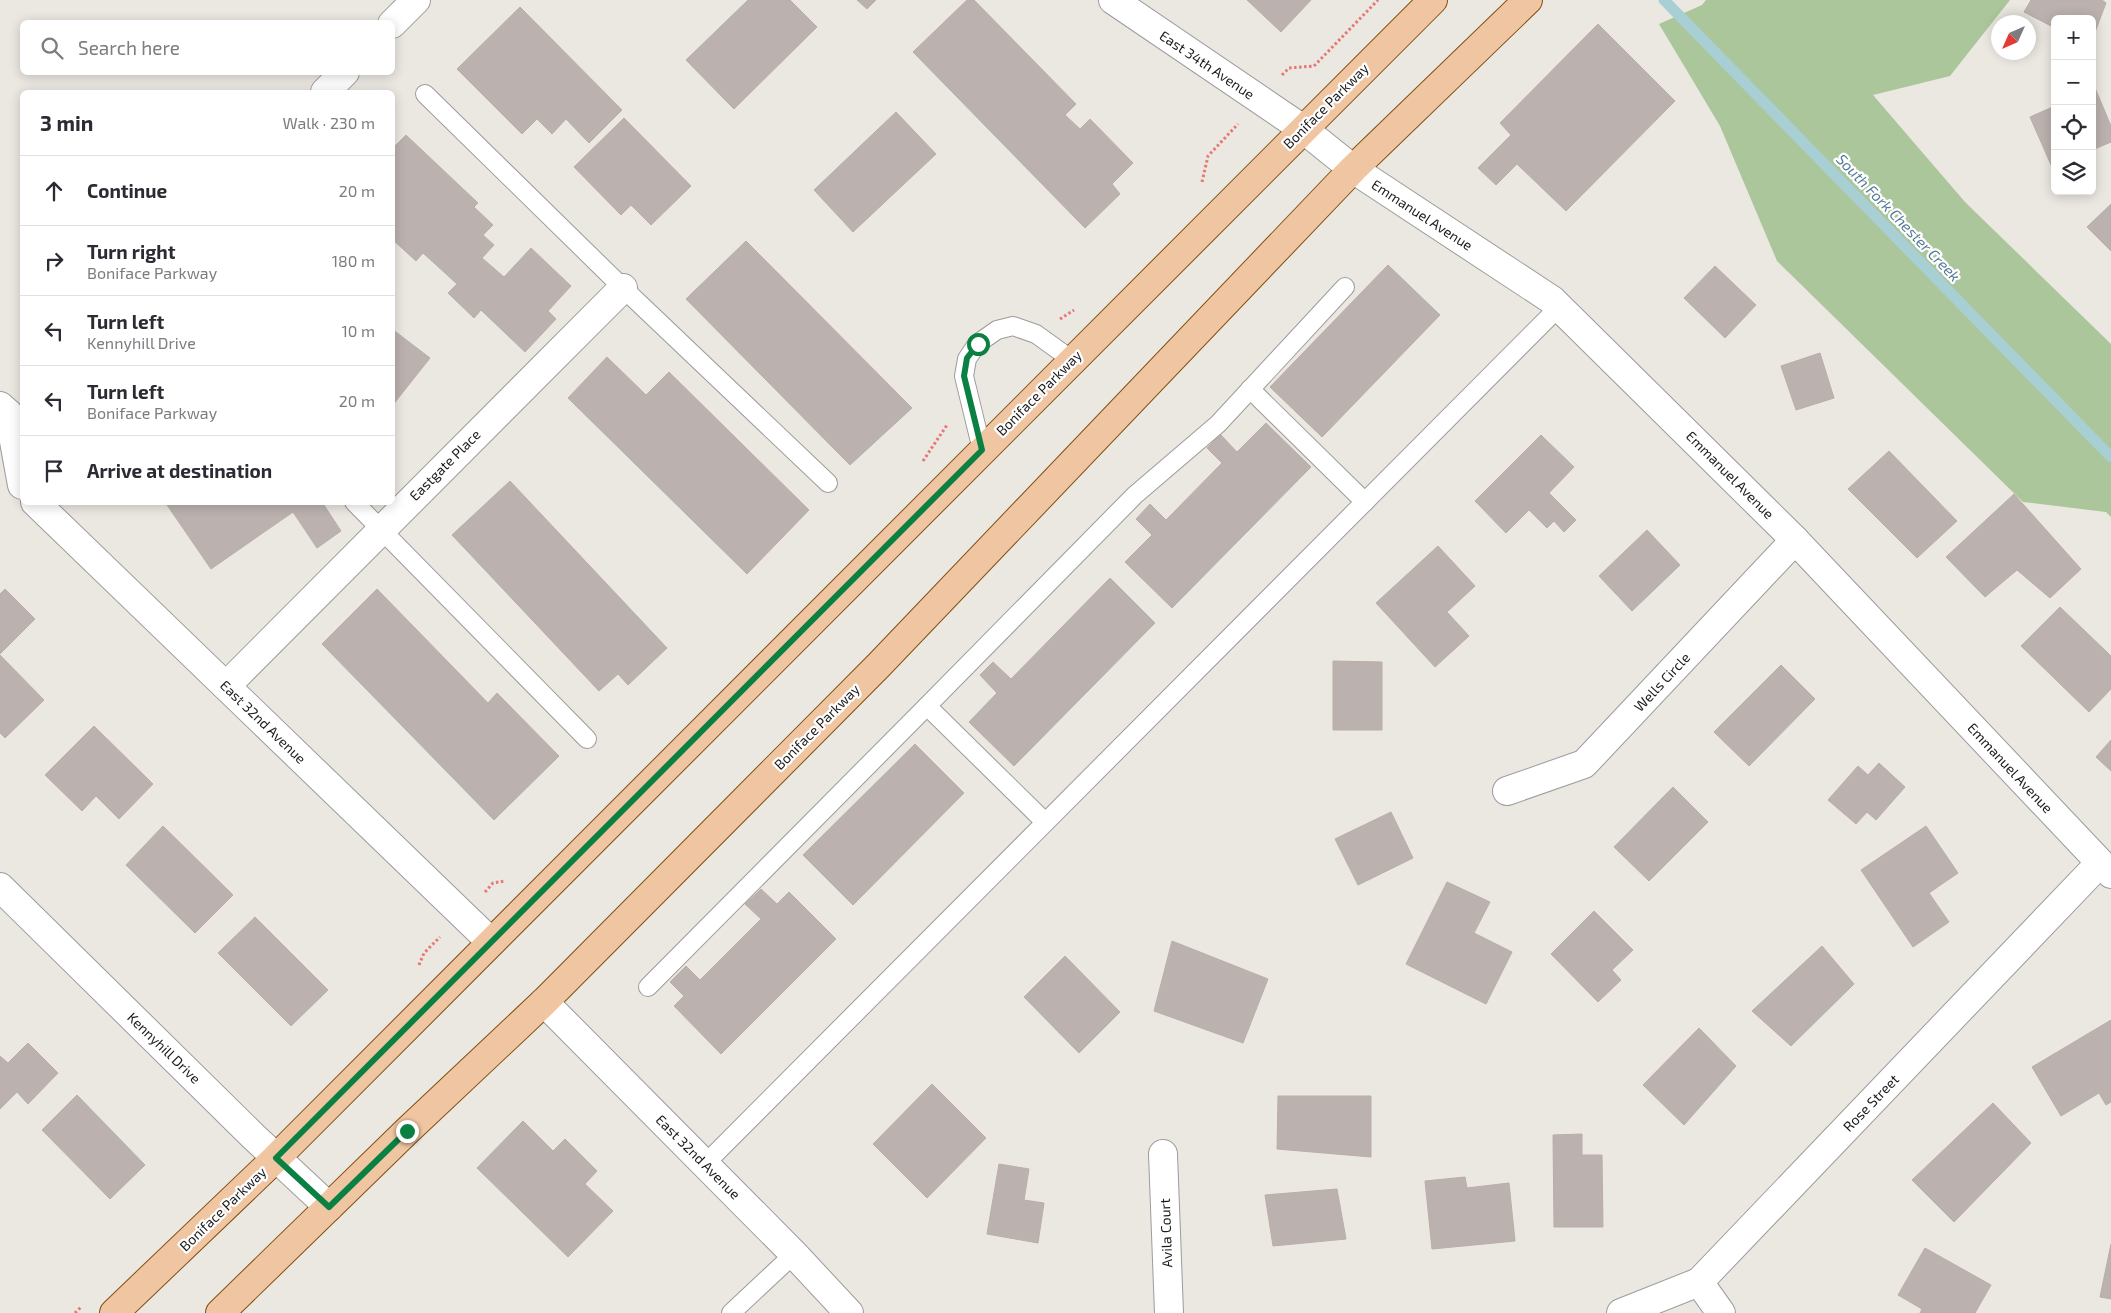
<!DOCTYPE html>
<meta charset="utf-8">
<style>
:root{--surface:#fff;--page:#f2f2f3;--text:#2b2b33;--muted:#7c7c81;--line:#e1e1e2}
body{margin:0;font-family:"Exo 2",sans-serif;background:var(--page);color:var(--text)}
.controls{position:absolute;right:15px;top:15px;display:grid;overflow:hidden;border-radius:8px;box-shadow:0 2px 12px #0003}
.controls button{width:45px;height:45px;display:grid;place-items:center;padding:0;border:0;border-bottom:1px solid var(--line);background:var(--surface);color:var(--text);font:25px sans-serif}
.compass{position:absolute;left:1991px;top:15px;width:45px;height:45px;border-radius:50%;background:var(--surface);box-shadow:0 2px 12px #0003;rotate:225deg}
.stop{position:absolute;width:15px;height:15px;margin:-11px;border:4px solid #0b8043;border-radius:50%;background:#fff}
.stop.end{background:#0b8043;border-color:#fff;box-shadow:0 1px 5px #0008}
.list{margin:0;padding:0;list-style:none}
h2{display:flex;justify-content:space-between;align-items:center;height:65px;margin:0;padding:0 20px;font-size:21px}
h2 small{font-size:16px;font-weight:400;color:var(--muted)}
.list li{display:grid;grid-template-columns:32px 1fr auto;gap:15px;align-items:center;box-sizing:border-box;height:70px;padding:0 20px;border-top:1px solid var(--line)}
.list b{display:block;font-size:19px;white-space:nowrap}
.list p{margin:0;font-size:16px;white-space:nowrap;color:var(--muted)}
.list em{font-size:16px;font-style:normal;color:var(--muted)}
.icon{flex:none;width:28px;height:28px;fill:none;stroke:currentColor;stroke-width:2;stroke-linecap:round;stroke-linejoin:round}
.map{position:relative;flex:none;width:2111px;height:1313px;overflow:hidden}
.search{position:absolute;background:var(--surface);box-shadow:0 2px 12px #0003;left:20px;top:20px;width:375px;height:55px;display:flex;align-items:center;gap:12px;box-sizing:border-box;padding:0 18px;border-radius:8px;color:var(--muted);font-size:19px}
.panel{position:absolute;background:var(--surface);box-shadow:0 2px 12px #0003;left:20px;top:90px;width:375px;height:415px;border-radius:8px}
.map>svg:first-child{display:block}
</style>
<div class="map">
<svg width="2111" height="1313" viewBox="0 0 2111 1313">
<rect width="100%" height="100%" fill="#ebe7e1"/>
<path fill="#acc69b" d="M1706,0H2010L1950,76L1873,95L1965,202L2111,344V517L2106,512L2023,502L1777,261L1720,126L1659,24L1702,5Z"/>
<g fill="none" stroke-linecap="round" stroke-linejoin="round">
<path stroke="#a7cfd4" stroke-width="11" d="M1664,0L2111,457"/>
</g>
<g fill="#bbb2af" stroke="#bbada6">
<path d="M748,0H790L817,27L734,109L686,60Z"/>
<path d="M857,0H876L867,9Z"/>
<path d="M967,0H974L1076,104L1065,115L1080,129L1090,119L1133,163L1112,184L1120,194L1085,228L913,52Z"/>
<path d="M1247,0H1311L1281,32Z"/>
<path d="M2031,0H2102L2106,3L2092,40V19H2055V28L2024,12Z"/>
<path d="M520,7L622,110L589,143L566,119L552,134L537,119L522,134L457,69Z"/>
<path d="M1598,24L1675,101L1566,211L1517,164L1496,185L1478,168L1511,135L1500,123Z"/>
<path d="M2095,88L2111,126V142L2092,150V89Z"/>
<path d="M2055,106V166L2052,167L2030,117Z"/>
<path d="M896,112L936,154L853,232L814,190Z"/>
<path d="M624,118L691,186L651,225L631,205L621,215L574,167Z"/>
<path d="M406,135L478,203L474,207L493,225L483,235L494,245L482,258L504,277L531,248L571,286L548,311L556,319L525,352L481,310L474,318L448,293L457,284L423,253L416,261L392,239V149Z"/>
<path d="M2111,204V251L2087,227Z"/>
<path d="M746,241L912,408L850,465L686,299Z"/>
<path d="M1388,265L1440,315L1322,437L1270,387Z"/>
<path d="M1715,266L1756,305L1725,338L1684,298Z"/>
<path d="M392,329L430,358L392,406Z"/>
<path d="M1820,353L1834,398L1796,410L1781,366Z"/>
<path d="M607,357L646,395L669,372L809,510L747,574L568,398Z"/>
<path d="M1266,423L1311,467L1172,608L1125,562L1152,535L1136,519L1150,504L1166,520L1222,463L1207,448L1220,434L1237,452Z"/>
<path d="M1541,435L1574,467L1549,493L1576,520L1564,532L1554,521L1547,528L1529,510L1506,533L1475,501Z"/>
<path d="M1889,451L1957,521L1917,558L1848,489Z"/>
<path d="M510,481L667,648L628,685L618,674L599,691L452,535Z"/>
<path d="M2014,494L2081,569L2050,598L2017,570L1985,597L1946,557Z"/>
<path d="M165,502H322L341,531L317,548L293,512L211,569Z"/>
<path d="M1647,530L1680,565L1632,611L1599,576Z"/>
<path d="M1438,546L1475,586L1447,612L1469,636L1435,667L1376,603Z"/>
<path d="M1110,578L1155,623L1014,766L969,722L997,693L980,675L993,662L1011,679Z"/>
<path d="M5,589L35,619L0,654V594Z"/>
<path d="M377,589L488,703L497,693L559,756L494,820L322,644Z"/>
<path d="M2060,607L2111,656V689L2089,712L2021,646Z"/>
<path d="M0,655L44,700L5,738L0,733Z"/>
<path d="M1333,661L1382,662V730H1333Z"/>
<path d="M1781,665L1815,699L1749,766L1714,732Z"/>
<path d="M94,726L153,784L119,819L96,796L82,811L45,775Z"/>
<path d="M2111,740V771L2096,757Z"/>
<path d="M915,744L964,793L853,905L803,855Z"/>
<path d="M1879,763L1905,787L1876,820L1867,812L1856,824L1828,800L1858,766L1868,775Z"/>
<path d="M1673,787L1708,822L1649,881L1614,847Z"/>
<path d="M1391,812L1413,858L1358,885L1335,839Z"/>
<path d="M163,826L233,895L195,933L126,865Z"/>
<path d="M1926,826L1958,873L1929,893L1949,922L1913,947L1861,870Z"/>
<path d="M1447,882L1490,902L1474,933L1512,952L1486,1004L1406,964Z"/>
<path d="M761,889L777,904L789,892L836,939L721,1054L674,1006L684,996L670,982L686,966L700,980L761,919L745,904Z"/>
<path d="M1594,911L1633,950L1612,970L1621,980L1598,1002L1551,954Z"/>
<path d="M255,917L328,990L291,1026L218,953Z"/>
<path d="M1172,941L1268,979L1243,1043L1154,1011Z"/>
<path d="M1822,946L1854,984L1791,1046L1752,1011Z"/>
<path d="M1065,956L1120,1012L1079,1053L1024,997Z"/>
<path d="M2111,1020V1102L2106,1105L2099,1093L2061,1116L2032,1067Z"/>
<path d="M1699,1028L1736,1066L1684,1125L1643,1085Z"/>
<path d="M28,1043L58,1073L28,1104L17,1092L0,1109V1056L8,1063Z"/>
<path d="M932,1084L986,1138L927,1198L873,1144Z"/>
<path d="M77,1095L145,1165L110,1199L42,1130Z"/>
<path d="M1278,1096H1371V1157L1277,1149Z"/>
<path d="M1993,1103L2031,1143L1954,1222L1912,1180Z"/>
<path d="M523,1121L553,1151L565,1139L597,1171L585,1184L613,1211L568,1257L477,1168Z"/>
<path d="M1582,1134V1155H1602L1603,1227H1554L1553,1135Z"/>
<path d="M999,1164L1029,1169L1024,1200L1044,1203L1038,1243L987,1234Z"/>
<path d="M1465,1177L1467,1188L1509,1183L1515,1241L1432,1249L1425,1181Z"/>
<path d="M1337,1189L1346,1239L1273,1246L1265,1195Z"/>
<path d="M2111,1244V1299L2100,1297Z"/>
<path d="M1925,1248L1991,1285L1975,1313H1920L1922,1309L1898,1295Z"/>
</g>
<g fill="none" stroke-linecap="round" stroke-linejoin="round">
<defs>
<g id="service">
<path d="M425,94L623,288L828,483"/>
<path d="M1250,389L1365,502"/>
<path d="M982,450L964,376L967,359L977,344L997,330L1013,326L1036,334L1072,360"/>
<path d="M354,502L587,739"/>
<path d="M927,706L1135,495L1218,424L1345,287"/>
<path d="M648,987L927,706L1045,822"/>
<path d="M705,1164L1559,307"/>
<path d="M731,1313L794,1254"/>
</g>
<g id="minor">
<path d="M392,24L416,0"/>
<path d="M325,92L345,72"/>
<path d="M0,406L9,414L22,485"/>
<path d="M35,502L491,942"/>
<path d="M226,686L623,288"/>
<path d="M1507,791L1584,764L1795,540"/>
<path d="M0,887L254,1137L329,1207"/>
<path d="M544,1002L794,1254L849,1313"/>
<path d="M1163,1154L1169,1313"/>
<path d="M1699,1282L1721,1313"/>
<path d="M1621,1313L1699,1282L2100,863"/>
</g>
<path id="tertiary" d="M1113,0L1303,129L1353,169L1552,300L1795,540L2111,874"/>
<g id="primary">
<path d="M114,1313L276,1158L1433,0"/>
<path d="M220,1313L407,1131L544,1002L879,665L1353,169L1528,0"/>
</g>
</defs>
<use href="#service" stroke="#9c9c9c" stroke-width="20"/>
<use href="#minor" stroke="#9c9c9c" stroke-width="30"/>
<use href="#tertiary" stroke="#9c9c9c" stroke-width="30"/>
<use href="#primary" stroke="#804f11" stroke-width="30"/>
<g stroke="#e87676" stroke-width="3" stroke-dasharray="2.5 2.5" stroke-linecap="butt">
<path d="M1282,75L1289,68L1314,66L1378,0"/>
<path d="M1202,182L1208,156L1238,124"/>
<path d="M1060,319L1074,310"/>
<path d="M923,461L947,425"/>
<path d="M485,892L493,883L505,881"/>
<path d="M419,965L424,953L440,937"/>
<path d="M75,1313L82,1306"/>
</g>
<use href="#service" stroke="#fff" stroke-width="18"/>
<use href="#minor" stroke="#fff" stroke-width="28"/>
<use href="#tertiary" stroke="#fff" stroke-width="28"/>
<use href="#primary" stroke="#f0c6a2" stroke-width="28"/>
</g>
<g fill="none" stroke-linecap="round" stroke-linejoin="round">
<path stroke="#0b8043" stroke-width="6" d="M407,1131L329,1207L276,1158L982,450L964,376L967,358L978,344"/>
</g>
<g text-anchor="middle" stroke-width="4.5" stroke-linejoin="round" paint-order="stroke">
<g font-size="14" fill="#1b1b1b" stroke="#fff">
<text transform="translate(1207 65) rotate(34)" y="5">East 34th Avenue</text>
<text transform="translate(1326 106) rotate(-45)" y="5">Boniface Parkway</text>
<text transform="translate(1422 215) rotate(33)" y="5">Emmanuel Avenue</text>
<text transform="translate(1039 393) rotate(-45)" y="5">Boniface Parkway</text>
<text transform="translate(445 465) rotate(-45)" y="5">Eastgate Place</text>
<text transform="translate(1730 475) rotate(45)" y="5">Emmanuel Avenue</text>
<text transform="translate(1662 682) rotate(-47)" y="5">Wells Circle</text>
<text transform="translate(263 722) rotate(44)" y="5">East 32nd Avenue</text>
<text transform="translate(817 727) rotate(-45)" y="5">Boniface Parkway</text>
<text transform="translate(2010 768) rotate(47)" y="5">Emmanuel Avenue</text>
<text transform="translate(164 1048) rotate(44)" y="5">Kennyhill Drive</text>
<text transform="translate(1871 1103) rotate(-46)" y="5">Rose Street</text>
<text transform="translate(698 1157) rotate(45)" y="5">East 32nd Avenue</text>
<text transform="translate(223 1209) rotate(-44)" y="5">Boniface Parkway</text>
<text transform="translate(1166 1233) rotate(-92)" y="5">Avila Court</text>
</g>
<g font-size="15" font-style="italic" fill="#517b97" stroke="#fff">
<text transform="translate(1898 218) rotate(46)" y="5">South Fork Chester Creek</text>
</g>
</g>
</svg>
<div class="controls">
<button>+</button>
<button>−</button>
<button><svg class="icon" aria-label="locate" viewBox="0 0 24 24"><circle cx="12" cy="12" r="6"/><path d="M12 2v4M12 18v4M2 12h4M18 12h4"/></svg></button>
<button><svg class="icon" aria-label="layers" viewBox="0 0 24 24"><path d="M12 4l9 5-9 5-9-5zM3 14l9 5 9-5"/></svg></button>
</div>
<svg class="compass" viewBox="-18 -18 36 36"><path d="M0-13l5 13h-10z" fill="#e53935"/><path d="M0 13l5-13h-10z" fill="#7c7c81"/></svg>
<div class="stop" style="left:978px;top:344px"></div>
<div class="stop end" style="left:407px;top:1131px"></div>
<div class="search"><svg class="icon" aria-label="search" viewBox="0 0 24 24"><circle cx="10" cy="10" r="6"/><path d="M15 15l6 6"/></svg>Search here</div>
<section class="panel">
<h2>3 min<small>Walk · 230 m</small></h2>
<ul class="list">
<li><svg class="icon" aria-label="ahead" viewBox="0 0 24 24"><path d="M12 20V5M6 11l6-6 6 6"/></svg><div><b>Continue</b></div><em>20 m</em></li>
<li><svg class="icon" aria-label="right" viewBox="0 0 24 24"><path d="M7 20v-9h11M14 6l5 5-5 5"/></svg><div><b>Turn right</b><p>Boniface Parkway</p></div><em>180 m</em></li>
<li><svg class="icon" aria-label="left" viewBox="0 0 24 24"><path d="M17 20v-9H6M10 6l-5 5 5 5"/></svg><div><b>Turn left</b><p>Kennyhill Drive</p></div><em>10 m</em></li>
<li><svg class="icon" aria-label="left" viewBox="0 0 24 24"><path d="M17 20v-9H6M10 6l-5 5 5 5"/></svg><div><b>Turn left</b><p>Boniface Parkway</p></div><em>20 m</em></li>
<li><svg class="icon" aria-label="arrive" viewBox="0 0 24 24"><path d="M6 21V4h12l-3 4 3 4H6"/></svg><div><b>Arrive at destination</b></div></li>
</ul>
</section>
</div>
